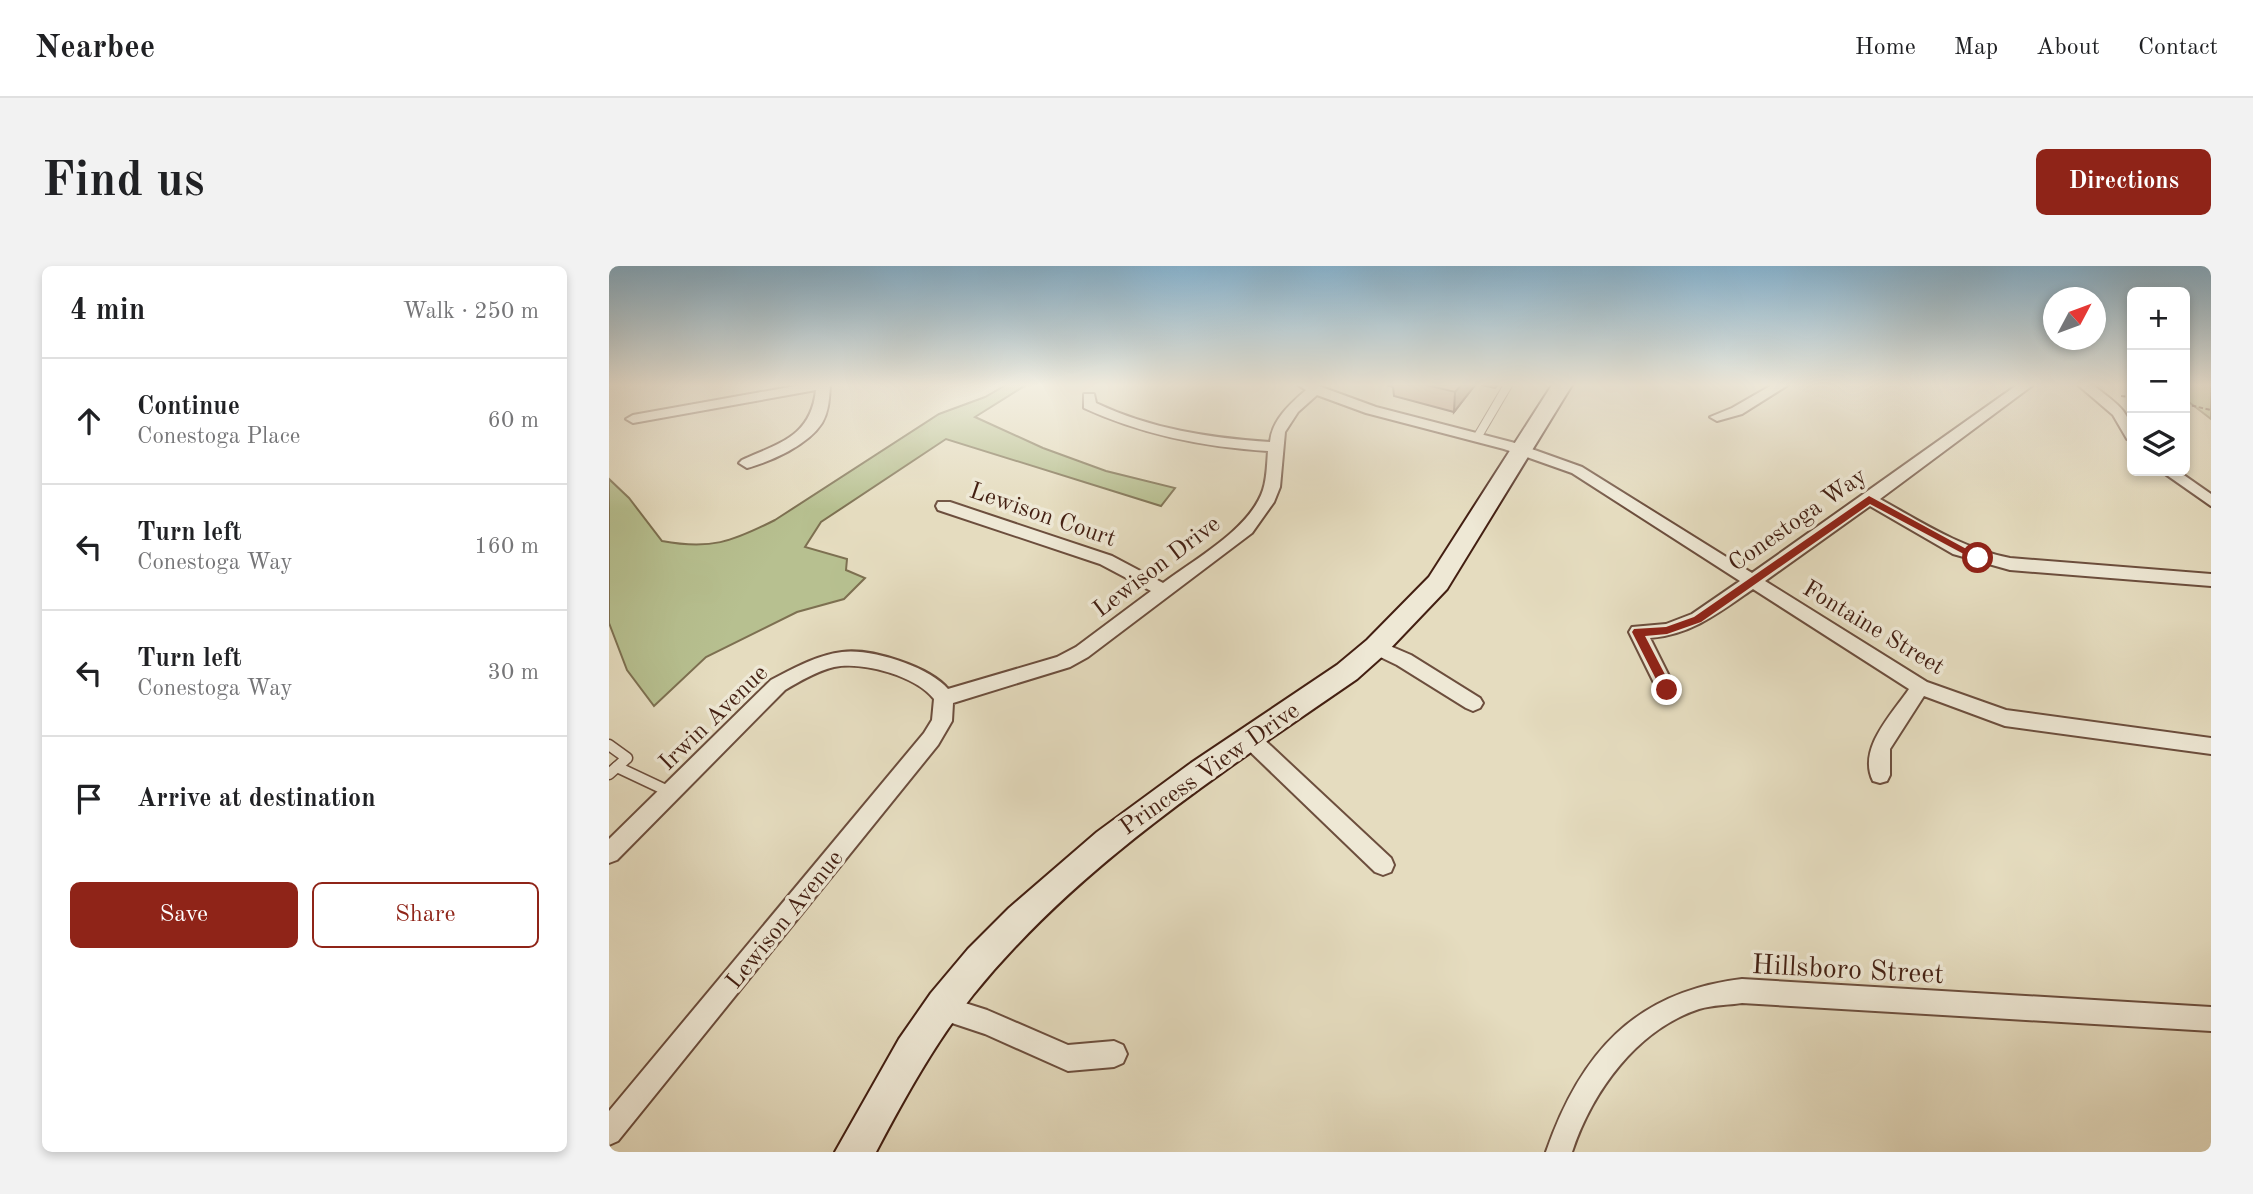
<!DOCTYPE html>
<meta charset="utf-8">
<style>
:root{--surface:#fff;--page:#f2f2f2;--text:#202124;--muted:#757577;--line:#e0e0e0;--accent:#8f2418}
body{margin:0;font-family:"Old Standard TT",serif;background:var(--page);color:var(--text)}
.controls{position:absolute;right:21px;top:21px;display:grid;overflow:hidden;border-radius:10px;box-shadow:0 4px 10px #0003}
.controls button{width:63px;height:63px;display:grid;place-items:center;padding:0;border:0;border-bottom:2px solid var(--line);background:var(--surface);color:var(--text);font:35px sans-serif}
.compass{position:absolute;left:1434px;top:21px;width:63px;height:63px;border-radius:50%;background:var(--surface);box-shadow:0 4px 10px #0003;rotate:49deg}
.stop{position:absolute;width:21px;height:21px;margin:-16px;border:5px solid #8f2418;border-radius:50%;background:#fff}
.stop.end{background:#8f2418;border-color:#fff;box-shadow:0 2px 7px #0008}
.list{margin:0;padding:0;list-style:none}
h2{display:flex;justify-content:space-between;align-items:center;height:91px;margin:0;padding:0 28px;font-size:30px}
h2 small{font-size:23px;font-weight:400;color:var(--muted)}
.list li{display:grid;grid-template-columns:46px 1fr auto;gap:21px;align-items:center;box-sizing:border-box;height:126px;padding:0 28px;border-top:2px solid var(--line)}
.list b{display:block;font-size:26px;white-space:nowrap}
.list p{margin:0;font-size:23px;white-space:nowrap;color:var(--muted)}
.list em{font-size:23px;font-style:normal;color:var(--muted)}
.actions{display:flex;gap:14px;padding:21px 28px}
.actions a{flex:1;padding:16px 0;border:2px solid var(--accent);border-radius:10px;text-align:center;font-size:24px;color:var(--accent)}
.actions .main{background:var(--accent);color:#fff}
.icon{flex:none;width:38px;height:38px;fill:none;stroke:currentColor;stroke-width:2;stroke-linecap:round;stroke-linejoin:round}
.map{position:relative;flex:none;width:1602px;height:886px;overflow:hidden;border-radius:10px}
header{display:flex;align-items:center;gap:42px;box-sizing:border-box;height:98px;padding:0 35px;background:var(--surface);border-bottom:2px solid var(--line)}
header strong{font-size:33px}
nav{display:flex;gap:38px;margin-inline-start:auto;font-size:24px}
.intro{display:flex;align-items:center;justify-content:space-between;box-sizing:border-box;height:168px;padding:0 42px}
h1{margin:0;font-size:49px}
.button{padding:18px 32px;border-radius:10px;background:var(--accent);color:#fff;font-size:24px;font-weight:700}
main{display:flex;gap:42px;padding:0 42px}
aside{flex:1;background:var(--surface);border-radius:10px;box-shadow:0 4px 10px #0003}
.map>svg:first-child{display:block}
</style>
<header>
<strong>Nearbee</strong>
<nav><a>Home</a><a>Map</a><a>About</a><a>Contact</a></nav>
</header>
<div class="intro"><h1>Find us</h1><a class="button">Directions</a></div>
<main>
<aside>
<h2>4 min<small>Walk · 250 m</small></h2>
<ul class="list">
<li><svg class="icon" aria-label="ahead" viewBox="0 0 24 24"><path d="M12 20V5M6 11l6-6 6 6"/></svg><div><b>Continue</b><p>Conestoga Place</p></div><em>60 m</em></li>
<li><svg class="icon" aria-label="left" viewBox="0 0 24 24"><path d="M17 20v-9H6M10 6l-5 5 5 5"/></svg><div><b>Turn left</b><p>Conestoga Way</p></div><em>160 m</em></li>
<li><svg class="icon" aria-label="left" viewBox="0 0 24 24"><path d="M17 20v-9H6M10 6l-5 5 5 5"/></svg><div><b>Turn left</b><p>Conestoga Way</p></div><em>30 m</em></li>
<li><svg class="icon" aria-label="arrive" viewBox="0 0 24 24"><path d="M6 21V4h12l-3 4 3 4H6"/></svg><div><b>Arrive at destination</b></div></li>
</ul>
<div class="actions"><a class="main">Save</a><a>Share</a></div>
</aside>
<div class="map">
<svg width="1602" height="886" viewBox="0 0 1602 886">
<rect width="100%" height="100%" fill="#e5dcbf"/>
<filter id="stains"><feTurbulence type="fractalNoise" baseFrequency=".00286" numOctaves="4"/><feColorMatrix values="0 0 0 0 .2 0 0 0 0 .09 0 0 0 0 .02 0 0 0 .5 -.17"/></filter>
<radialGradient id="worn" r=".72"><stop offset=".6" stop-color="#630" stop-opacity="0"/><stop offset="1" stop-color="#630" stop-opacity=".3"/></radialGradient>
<g fill="#b7c090" stroke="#7d7051" stroke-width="2">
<path d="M397,119H417L366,151L434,182L497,205L566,222L552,240L337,173L212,256L196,281L238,293L237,304L256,312L235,333L188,346L97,391L45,440L18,404L0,357V213L20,232L53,275C101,284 123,276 166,254L330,148L376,131Z"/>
<path d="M1576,119H1602V153L1576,133Z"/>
</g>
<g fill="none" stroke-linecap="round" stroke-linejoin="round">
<defs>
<path id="lane-far1" d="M869,170L899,119"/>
<g id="lane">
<path d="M0,479L18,492L0,508"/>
<path d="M8,501L61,526"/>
</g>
<g id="street">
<path d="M192,119H221C220,132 220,145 213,157C199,179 163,195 138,202L130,197L133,194C170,177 202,171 207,124L24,157L17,153L24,149Z"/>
<path d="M689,119H707L767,141L906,177L973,201L1143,307L1408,119H1424L1271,233C1314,257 1352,282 1401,292L1602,308V320L1401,304L1344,288L1261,240L1156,315L1318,416L1397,444L1602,472V488L1396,460L1315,430L1281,483V509L1278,515L1271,517L1264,515C1248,483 1283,448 1300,423L1144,323C1111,346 1082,369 1041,372L1067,424L1065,429L1058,431L1051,429L1020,366L1023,361L1057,358L1083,348L1131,315L963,207L895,183L757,147L708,129L689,146L676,166L671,221L665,236L643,267L479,391L461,401L344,437L343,455L329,479L9,875L0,879V845L315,467L323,454L325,433C307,410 254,395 225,401C208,405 191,415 176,424L8,594L0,597V573L162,414C185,402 208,389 233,386C262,382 321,401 339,423L448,391L467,381L542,325L491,298L329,244L327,240L329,236H341L503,290L554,317C586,293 641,263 654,224C658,212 658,197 659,185C595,181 534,169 475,142V128H485L487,137C542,163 600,172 661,176C663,154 681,138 697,124Z"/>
<path d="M1163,119H1179L1133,148L1108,155L1101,151L1123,142Z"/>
<path d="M1469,119H1484C1506,137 1523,144 1523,174L1518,173L1504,149Z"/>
<path d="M1552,205H1569L1602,228V240Z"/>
<path d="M767,374L802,389L871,432L874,437L871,442L864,445L857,442L788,399L761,386L758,381L761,376Z"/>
<path d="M640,464L647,466L782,592L785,599L782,606L774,609L766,606L633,478L630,472L633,466Z"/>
<path d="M1133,713L1602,741V765L1133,737C1119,739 1104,739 1090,743C1027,764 983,826 963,886H937C971,788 1025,726 1133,713Z"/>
<path d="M334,730L378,744L459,779L505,775L514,779L518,788L514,797L505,801L459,805L376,768L325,751L322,742L325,733Z"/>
</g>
<path id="secondary" d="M943,119H963L838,323L776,388L748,413C612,507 469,599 364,729C326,777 296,831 267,886H226L290,773L322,727L359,683L400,642L488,566L582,497L728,399L758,374L820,311Z"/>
</defs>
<use href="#lane-far1" stroke="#6c4e3d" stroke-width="10"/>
<use href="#lane" stroke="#6c4e3d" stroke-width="13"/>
<use href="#street" stroke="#6c4e3d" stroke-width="4"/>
<use href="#secondary" stroke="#431f12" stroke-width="4"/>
<g stroke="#431f12" stroke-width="2" stroke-dasharray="4.5 2.5" stroke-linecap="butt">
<path d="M1512,130L1523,131"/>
<path d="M1576,138L1602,144"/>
</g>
<use href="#lane-far1" stroke="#eee8d5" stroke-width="8"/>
<use href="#lane" stroke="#eee8d5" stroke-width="10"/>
<use href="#street" fill="#eee8d5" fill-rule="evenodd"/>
<use href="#secondary" fill="#eee8d5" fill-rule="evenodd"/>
</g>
<g fill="#b99076" stroke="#431f12" stroke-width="2">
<path d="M778,119H866L845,146L785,130L784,121Z"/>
<path d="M872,119H889L886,122Z"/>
</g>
<path fill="#967660" stroke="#431f12" stroke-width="2" d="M852,119H866L845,146L846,126Z"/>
<path fill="#d7a889" stroke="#431f12" stroke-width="2" d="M818,119H852L846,126Z"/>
<linearGradient id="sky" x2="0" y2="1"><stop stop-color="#87b6d4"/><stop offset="0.49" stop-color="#f3efe2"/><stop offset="1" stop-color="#f3efe2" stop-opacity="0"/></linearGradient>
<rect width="1602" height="243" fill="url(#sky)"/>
<path fill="#8f2418" d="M1260,230L1374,292L1366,294L1261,238L1092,356L1058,368L1036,370L1064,424L1062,427H1054L1023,366L1025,363L1057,361L1085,351Z"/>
<g text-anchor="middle" stroke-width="7" stroke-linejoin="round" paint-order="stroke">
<g font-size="24" fill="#431f12" stroke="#eee8d5">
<text transform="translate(434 248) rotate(19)" y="8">Lewison Court</text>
<text transform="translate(1188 253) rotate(-35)" y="8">Conestoga Way</text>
<text transform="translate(547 300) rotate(-37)" y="8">Lewison Drive</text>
<text transform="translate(1265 361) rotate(31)" y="8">Fontaine Street</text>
<text transform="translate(104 451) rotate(-44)" y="8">Irwin Avenue</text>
<text transform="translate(600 502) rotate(-35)" y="8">Princess View Drive</text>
<text transform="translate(175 653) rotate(-51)" y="8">Lewison Avenue</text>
</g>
<g font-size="28" fill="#431f12" stroke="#eee8d5">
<text transform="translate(1239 702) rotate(3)" y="10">Hillsboro Street</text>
</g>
</g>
<rect width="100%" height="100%" filter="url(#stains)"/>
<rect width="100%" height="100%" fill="url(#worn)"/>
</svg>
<div class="controls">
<button>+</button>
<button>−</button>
<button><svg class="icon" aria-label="layers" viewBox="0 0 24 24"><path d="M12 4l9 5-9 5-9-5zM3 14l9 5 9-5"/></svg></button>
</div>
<svg class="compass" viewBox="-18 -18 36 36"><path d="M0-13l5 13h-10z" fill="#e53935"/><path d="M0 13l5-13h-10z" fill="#757577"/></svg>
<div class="stop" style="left:1369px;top:292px"></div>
<div class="stop end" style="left:1058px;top:424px"></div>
</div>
</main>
